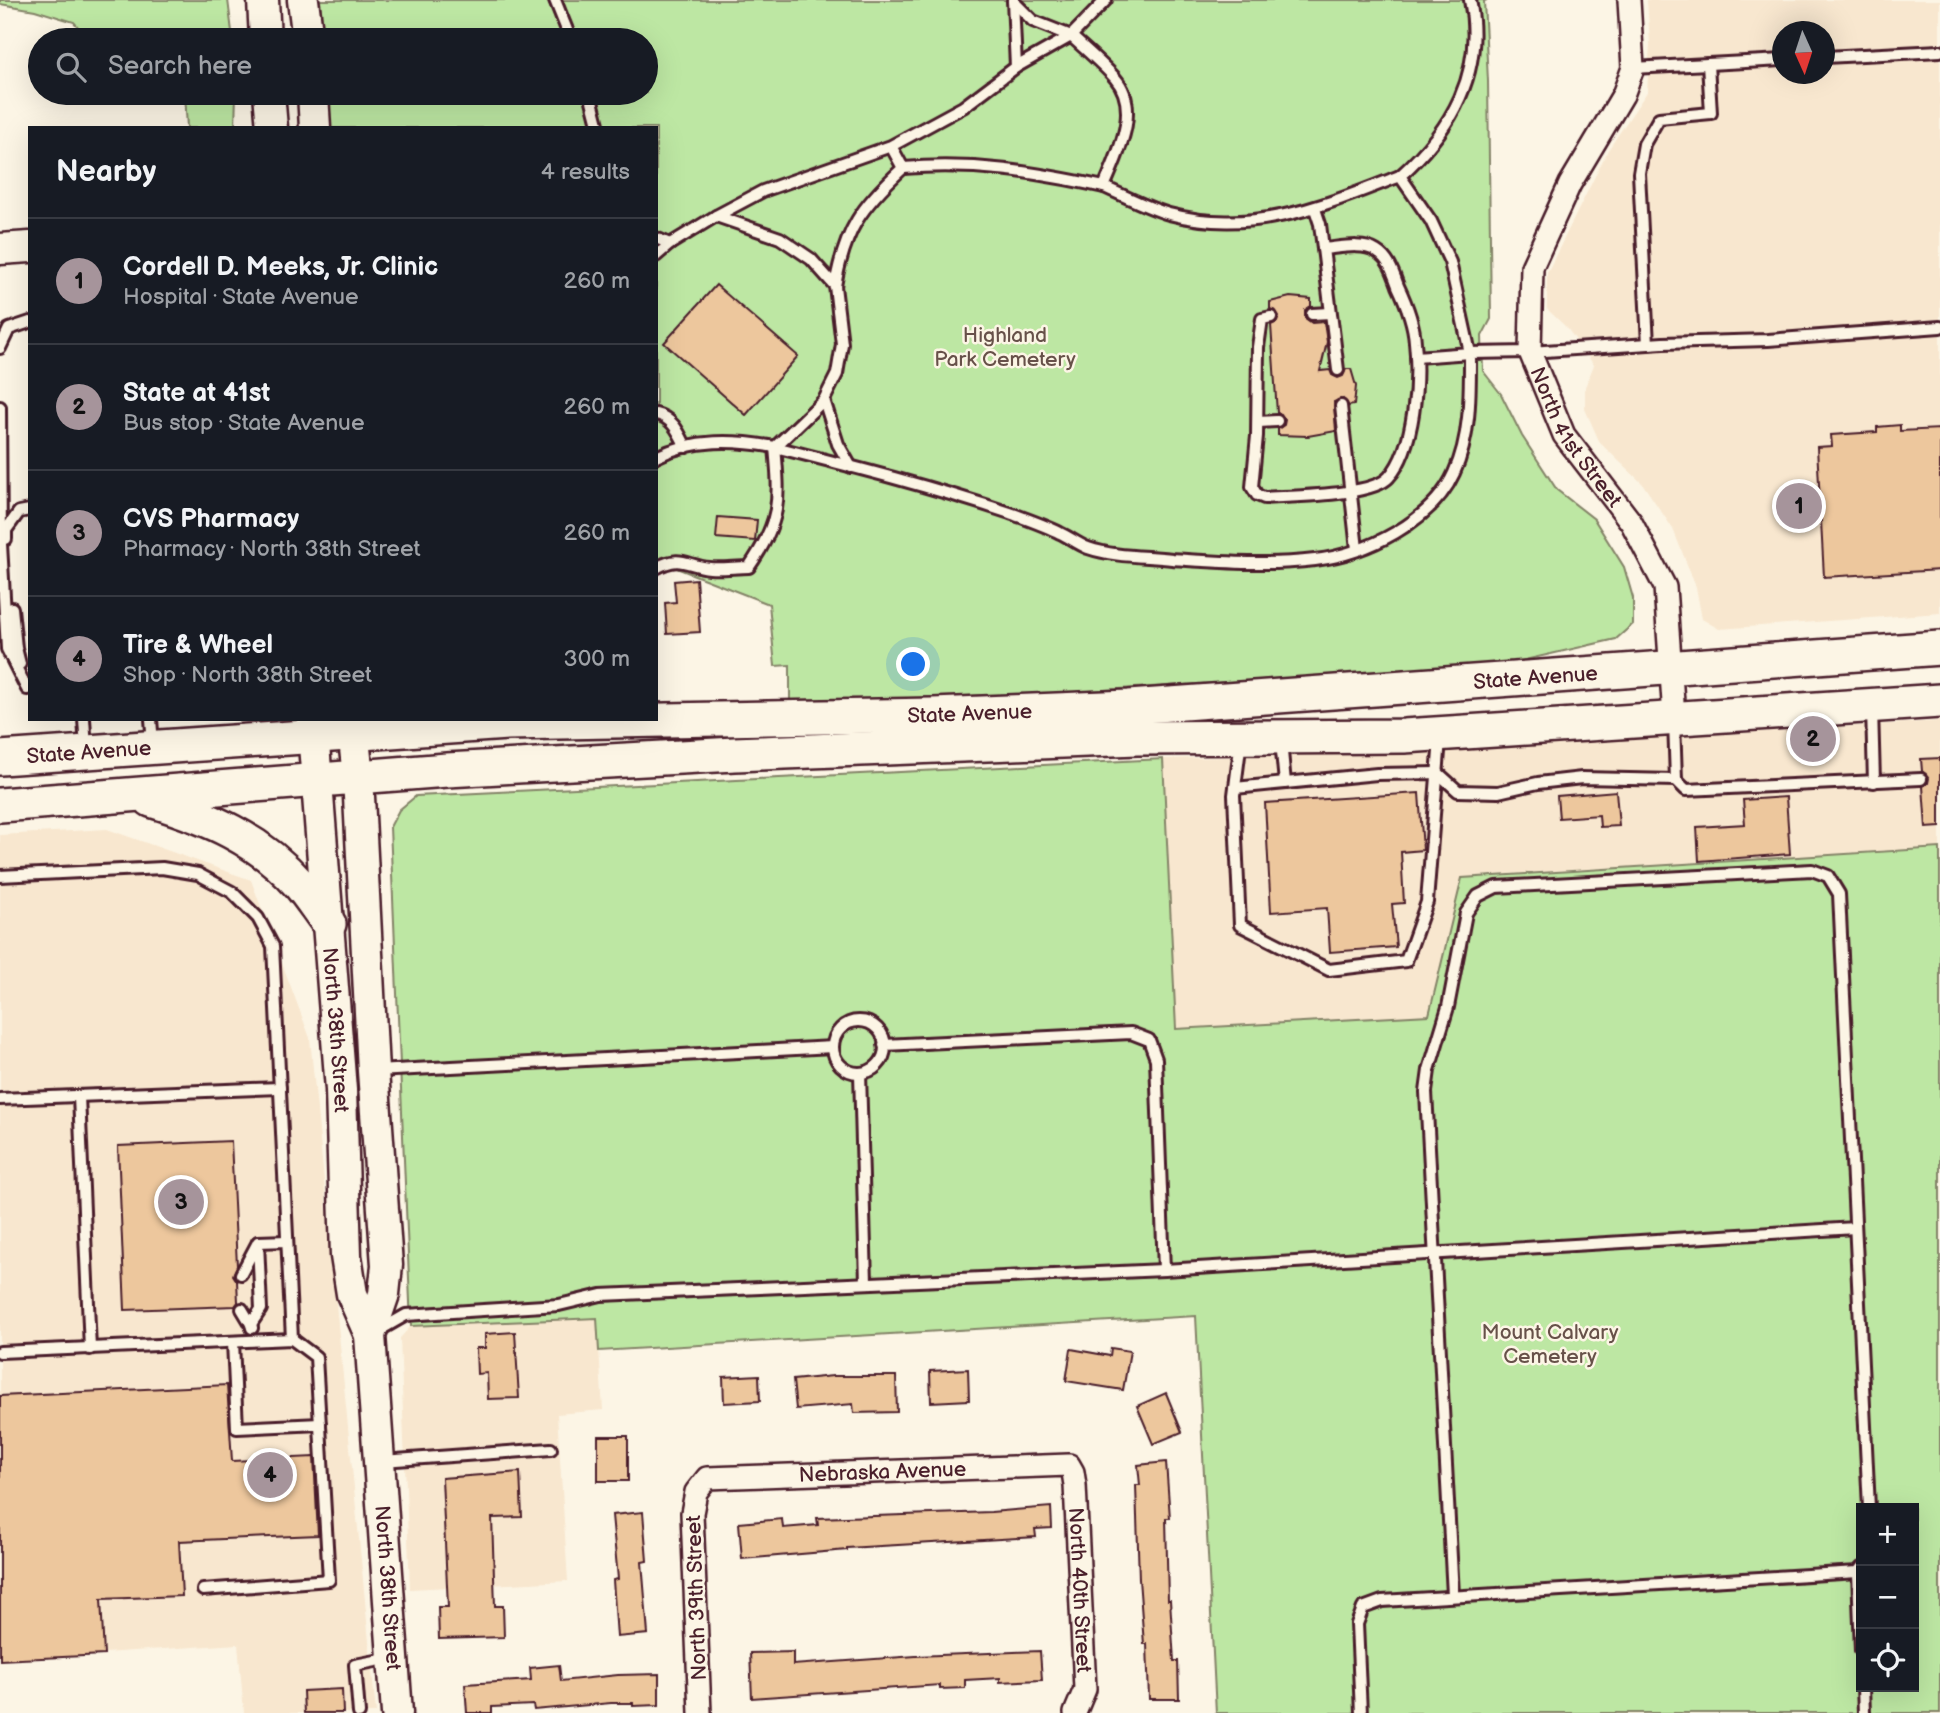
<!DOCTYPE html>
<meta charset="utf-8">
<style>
:root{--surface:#171b24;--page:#20242c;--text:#f1f3f6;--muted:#9ea1a6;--line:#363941;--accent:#a6949b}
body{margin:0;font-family:"Balsamiq Sans",sans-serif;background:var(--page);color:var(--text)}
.controls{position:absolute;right:21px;bottom:21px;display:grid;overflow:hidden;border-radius:0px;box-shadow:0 7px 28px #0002}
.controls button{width:63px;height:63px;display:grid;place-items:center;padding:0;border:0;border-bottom:2px solid var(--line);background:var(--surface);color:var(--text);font:35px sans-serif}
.compass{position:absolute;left:1772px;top:21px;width:63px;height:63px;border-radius:50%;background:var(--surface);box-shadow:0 7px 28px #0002;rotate:177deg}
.you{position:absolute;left:914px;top:665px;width:24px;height:24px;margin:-18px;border:5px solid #fff;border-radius:50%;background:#1a73e8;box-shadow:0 0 0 10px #1a73e833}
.badge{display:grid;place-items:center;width:46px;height:46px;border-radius:50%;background:var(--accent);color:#111;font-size:23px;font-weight:700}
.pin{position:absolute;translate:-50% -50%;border:4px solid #fff;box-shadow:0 2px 7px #0006}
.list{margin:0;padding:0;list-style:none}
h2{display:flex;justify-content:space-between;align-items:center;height:91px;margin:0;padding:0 28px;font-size:30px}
h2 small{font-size:23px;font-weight:400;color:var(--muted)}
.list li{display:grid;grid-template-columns:46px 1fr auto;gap:21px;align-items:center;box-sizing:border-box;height:126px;padding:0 28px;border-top:2px solid var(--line)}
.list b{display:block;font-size:26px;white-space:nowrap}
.list p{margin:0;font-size:23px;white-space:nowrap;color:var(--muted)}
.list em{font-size:23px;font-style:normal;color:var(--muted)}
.icon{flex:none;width:38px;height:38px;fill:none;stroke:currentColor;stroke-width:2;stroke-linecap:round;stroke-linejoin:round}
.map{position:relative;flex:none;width:1940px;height:1713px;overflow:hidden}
.search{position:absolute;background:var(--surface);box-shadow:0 7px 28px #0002;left:28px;top:28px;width:630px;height:77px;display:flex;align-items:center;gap:18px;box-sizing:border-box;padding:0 24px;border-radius:38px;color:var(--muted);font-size:26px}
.panel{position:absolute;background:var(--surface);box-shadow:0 7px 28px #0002;left:28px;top:126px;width:630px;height:595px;border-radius:0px}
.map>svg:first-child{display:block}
</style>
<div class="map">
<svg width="1940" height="1713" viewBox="0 0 1940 1713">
<rect width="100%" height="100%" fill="#fcf5e5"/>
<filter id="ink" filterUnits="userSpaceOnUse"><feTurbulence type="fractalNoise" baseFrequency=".0143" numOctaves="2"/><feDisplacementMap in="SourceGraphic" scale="14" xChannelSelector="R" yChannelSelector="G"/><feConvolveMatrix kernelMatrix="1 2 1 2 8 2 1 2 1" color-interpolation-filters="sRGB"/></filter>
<g filter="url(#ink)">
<g fill="#f8e7cf" fill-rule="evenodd">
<path d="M1647,0H1940V613L1719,629L1702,619L1696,587L1673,529L1642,483L1600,443L1585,409V387L1594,365L1567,328L1547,309V273L1608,150L1647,92L1650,44ZM1783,32H1825V74H1783Z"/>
<path d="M1940,721V848L1462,878L1429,1015L1176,1029L1163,759L1453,750Z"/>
<path d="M107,829L251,880L310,1038L376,1713H244L238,1644L0,1660V835Z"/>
<path d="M597,1318L603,1410L557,1414L568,1581L410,1589L400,1338L411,1326Z"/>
</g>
<g fill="#bde7a3" stroke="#848367" stroke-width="2" fill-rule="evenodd">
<path d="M0,0H228L233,40H89L74,22L35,10L0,4Z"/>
<path d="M320,0H1487L1484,1L1488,81L1491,319L1482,336L1483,371L1501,394L1522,436L1557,490L1594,519L1624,567L1633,598V624L1616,639L1507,664L1057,693L790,702V665L775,666L769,604L656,560V128H331L329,93H646V40H324Z"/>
<path d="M185,93H236L235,128H187Z"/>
<path d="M1163,759L1176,1029L1429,1015L1462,878L1940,848V1713H1216L1196,1316L599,1351L597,1318L411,1326L390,827L399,810L416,796ZM1861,1508H1914V1687H1861Z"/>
</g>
<g fill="#edc79d" stroke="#4a1f2b" stroke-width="2">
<path d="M716,285L798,356L746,415L664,343Z"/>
<path d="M1290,297L1311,299V306L1305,310V318L1312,323L1324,322L1327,342L1320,371L1330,370L1332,375L1338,378L1343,376L1346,369H1351L1356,386L1354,405L1349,406L1343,399L1334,402L1336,431L1308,436L1278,435V429L1284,425L1285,420L1281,414L1277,413L1271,325L1277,322L1279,316L1276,311L1270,309V302Z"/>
<path d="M1900,425V431L1940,429V570L1824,577L1817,447L1832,446L1831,435L1877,432V427Z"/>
<path d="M718,517L757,520L755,541L716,538Z"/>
<path d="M696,579L700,632L667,634L665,603L676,602L674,581Z"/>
<path d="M1940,758V827L1926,828L1923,786L1928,783L1929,778L1922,771L1921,759Z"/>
<path d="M1616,791L1619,826L1600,827L1599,815L1559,818L1557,796Z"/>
<path d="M1419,793L1423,850L1401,852L1404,903L1392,904L1396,947L1330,952L1327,908L1271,912L1265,803Z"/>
<path d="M1786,797L1790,854L1699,861L1697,827L1745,824L1743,800Z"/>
<path d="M231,1141L237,1266L233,1275L237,1281L238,1302L235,1306L125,1310L118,1146Z"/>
<path d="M515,1332L519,1398L488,1399L487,1373L477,1374L476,1348H485V1334Z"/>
<path d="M1111,1348L1130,1351L1123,1390L1066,1381L1071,1349L1110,1356Z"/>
<path d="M968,1369L969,1400L931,1402L930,1371Z"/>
<path d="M759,1375L760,1401L724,1403L723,1377Z"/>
<path d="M833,1376H896L897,1412L854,1413L853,1404L796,1409L793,1380Z"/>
<path d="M227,1385L232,1461L314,1457L318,1535L179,1541L182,1596L101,1599L104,1655L0,1660V1396Z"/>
<path d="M1166,1393L1182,1432L1153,1444L1137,1406Z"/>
<rect x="598" y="1436" width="30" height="45"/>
<path d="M1166,1462L1170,1518H1166L1168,1600H1170L1174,1661H1178L1179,1699H1149L1147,1644H1144L1139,1579L1136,1485H1140L1138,1465Z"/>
<path d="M520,1472L522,1517L492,1518L495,1606H503L504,1637L439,1639L438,1607H448L442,1478Z"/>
<path d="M1051,1507L1052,1528L1035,1529L1036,1537L847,1548V1550L742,1559L739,1523L782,1519L783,1528L818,1525L817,1518L991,1512Z"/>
<path d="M643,1512L647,1561L642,1562L648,1634L617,1637L613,1580L618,1579L612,1515Z"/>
<path d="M1040,1651L1042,1680L1000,1682V1678L965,1680V1688L940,1689V1685L752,1698L750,1653L793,1652V1665L916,1656Z"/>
<path d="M559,1665L561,1681L618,1675L659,1674V1705L633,1706V1703H611L534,1710L533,1705L492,1707V1713H467L465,1684L531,1680L530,1668Z"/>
<path d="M342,1689L343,1713H304L303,1691Z"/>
</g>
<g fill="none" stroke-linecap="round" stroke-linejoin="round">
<defs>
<g id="lane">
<path d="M555,0L571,40"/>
<path d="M1013,0L1016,67"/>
<path d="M1013,1L1033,21L1071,36L1106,0"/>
<path d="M1825,57L1940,51"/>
<path d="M1633,68L1783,60"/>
<path d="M590,93L599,128"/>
<path d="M1104,187C1125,196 1147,208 1169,214C1253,236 1323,206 1400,176"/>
<path d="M1315,209L1320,224L1338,370"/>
<path d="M716,216L763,191L891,146L903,168C976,162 1033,172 1104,187C1117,155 1142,109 1115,78C1102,63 1086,50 1071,36L1016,67L963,107L891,146"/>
<path d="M656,238L670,244"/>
<path d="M656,256L670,244L716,216L780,238L811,259L835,286L842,344L837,374L824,400L775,447C735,440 694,438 656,457"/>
<path d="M835,286C845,229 861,207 903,168"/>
<path d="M1312,314L1330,313"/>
<path d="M1271,317L1262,319L1258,347L1257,436L1252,487L1257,495L1264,498C1291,496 1373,496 1389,477C1415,448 1419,379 1415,342C1414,324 1406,303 1398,286C1393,272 1389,259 1376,251C1363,242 1338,248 1323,249"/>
<path d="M1648,344L1639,173L1644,144L1659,118L1711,113L1708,64"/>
<path d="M0,348L9,329L30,322"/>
<path d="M1416,357L1470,353L1450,262L1431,221L1400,176C1452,129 1485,72 1470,0"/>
<path d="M824,400L838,444L851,467"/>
<path d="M1341,406L1357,549"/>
<path d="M0,407L1,544L7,649L27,689"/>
<path d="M656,414C673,418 679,433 686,447"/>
<path d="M1258,422L1277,421"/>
<path d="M6,539V530L19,512L30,510"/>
<path d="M656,568C682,554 686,566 710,568C722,569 736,567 749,567C781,521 780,501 775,447C854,467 933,487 1010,513C1026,519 1044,525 1060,533C1069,537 1078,544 1088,548C1114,557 1145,556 1172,559C1219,562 1268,566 1315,560C1366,554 1432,522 1454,473C1471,437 1470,392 1470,353L1530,352L1663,343L1768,340L1940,327"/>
<path d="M12,608L16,648L20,664"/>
<path d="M1872,708L1874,782"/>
<path d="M84,719L86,748"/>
<path d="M151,719L153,744"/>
<path d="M1674,721L1676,780L1686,790L1921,779"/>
<path d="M1241,740L1234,795L1240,925L1329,970L1406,961L1427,902L1440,739"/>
<path d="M1281,741L1285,783"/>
<path d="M1235,788L1377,774L1438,773L1458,791L1498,792L1538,783L1582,778L1676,780"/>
<path d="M0,876L162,868L198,874L232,892L258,918L273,946L292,1339"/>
<circle cx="859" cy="1047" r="26"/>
<path d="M884,1045L1131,1033L1149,1040L1156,1059L1164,1270"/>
<path d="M376,1071L833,1047"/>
<path d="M860,1073L866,1282"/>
<path d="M79,1096L90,1349"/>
<path d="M0,1099L280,1088"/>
<path d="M241,1274L258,1242L287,1241"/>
<path d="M242,1309L251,1324L252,1328"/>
<path d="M251,1324L261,1309L258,1242"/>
<path d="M378,1331L406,1315L559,1305L601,1295L1164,1270L1855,1228"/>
<path d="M233,1342L237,1428L320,1424"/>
<path d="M0,1352L292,1339L316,1357L329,1580L203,1590"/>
<path d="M382,1461L551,1449"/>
<path d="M1858,1572L1861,1651"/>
<path d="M1453,1595L1426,1092L1429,1070L1448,1007L1466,913L1478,896L1496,887L1812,870L1828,876L1839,894L1869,1508"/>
<path d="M1863,1687L1864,1713"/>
<path d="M359,1713L355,1665L391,1658"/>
<path d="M1361,1713L1357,1624L1363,1608L1382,1601L1858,1572L1861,1568"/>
</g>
<g id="street">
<path id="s1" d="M1629,0L1633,68L1623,95L1570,184L1532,267L1530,352L1564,435L1631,522L1665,587L1674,717"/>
<path id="s2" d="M700,1713L692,1513L696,1492L707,1478L1069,1465L1073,1472L1075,1485L1085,1689L1075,1713"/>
</g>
<g id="secondary">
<path d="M263,0L265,40"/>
<path d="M303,0L308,40"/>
<path d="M269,93L272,128"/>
<path d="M313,93L315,128"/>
<path d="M0,249L30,247"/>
<path id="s3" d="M312,719L341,1090L346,1256L352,1294L370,1335L397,1713"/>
<path d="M352,719L358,777L373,1071L387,1265L384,1294L370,1335"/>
</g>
<g id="primary">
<path id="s4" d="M0,758L507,723L933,715L1129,707L1940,648"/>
<path d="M151,800C209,818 258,838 300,885C310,897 319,911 329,924"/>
<path d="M0,805L447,770L735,754L1137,738L1404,736L1940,701"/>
</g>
</defs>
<use href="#lane" stroke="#4a1f2b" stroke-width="16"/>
<use href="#street" stroke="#4a1f2b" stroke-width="26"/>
<use href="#secondary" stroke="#4a1f2b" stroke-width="35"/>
<use href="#primary" stroke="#4a1f2b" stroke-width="38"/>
<use href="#lane" stroke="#fcf5e5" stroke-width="10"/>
<use href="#street" stroke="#fcf5e5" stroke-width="21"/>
<use href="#secondary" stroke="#fcf5e5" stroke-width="30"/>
<use href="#primary" stroke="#fcf5e5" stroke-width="33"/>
</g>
</g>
<g text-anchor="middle" stroke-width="5" stroke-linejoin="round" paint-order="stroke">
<g font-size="21" fill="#675149" stroke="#fcf5e5">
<text x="1005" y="342">Highland<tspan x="1005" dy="24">Park Cemetery</tspan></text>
<text x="1550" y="1339">Mount Calvary<tspan x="1550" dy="24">Cemetery</tspan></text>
</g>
<g font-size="21" fill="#4a1f2b" stroke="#fcf5e5">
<text dy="7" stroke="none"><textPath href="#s1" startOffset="474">North 41st Street</textPath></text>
<text dy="7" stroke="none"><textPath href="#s4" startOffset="1538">State Avenue</textPath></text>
<text dy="7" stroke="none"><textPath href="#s4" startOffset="971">State Avenue</textPath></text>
<text dy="7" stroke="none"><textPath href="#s4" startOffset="89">State Avenue</textPath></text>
<text dy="7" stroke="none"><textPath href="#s3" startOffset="312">North 38th Street</textPath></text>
<text dy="7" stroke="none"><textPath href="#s2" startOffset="415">Nebraska Avenue</textPath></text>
<text dy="7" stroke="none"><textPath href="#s3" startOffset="875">North 38th Street</textPath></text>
<text dy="7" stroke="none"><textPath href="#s2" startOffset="728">North 40th Street</textPath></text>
<text transform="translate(696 1598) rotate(-92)" y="7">North 39th Street</text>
</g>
</g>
</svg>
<div class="controls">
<button>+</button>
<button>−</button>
<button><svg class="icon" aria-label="locate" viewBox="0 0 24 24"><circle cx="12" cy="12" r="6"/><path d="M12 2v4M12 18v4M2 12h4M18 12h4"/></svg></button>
</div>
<svg class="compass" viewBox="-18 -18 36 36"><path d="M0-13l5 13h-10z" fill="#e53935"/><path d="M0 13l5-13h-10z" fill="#9ea1a6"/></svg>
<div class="you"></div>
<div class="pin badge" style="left:1799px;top:506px">1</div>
<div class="pin badge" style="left:1813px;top:739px">2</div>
<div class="pin badge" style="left:181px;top:1202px">3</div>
<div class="pin badge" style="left:270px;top:1475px">4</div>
<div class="search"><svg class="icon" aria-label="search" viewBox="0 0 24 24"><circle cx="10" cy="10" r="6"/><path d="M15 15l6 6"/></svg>Search here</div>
<section class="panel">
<h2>Nearby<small>4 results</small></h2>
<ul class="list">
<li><span class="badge">1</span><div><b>Cordell D. Meeks, Jr. Clinic</b><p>Hospital · State Avenue</p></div><em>260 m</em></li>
<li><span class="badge">2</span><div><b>State at 41st</b><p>Bus stop · State Avenue</p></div><em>260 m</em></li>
<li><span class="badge">3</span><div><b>CVS Pharmacy</b><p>Pharmacy · North 38th Street</p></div><em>260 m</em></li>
<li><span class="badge">4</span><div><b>Tire &amp; Wheel</b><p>Shop · North 38th Street</p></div><em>300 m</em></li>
</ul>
</section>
</div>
